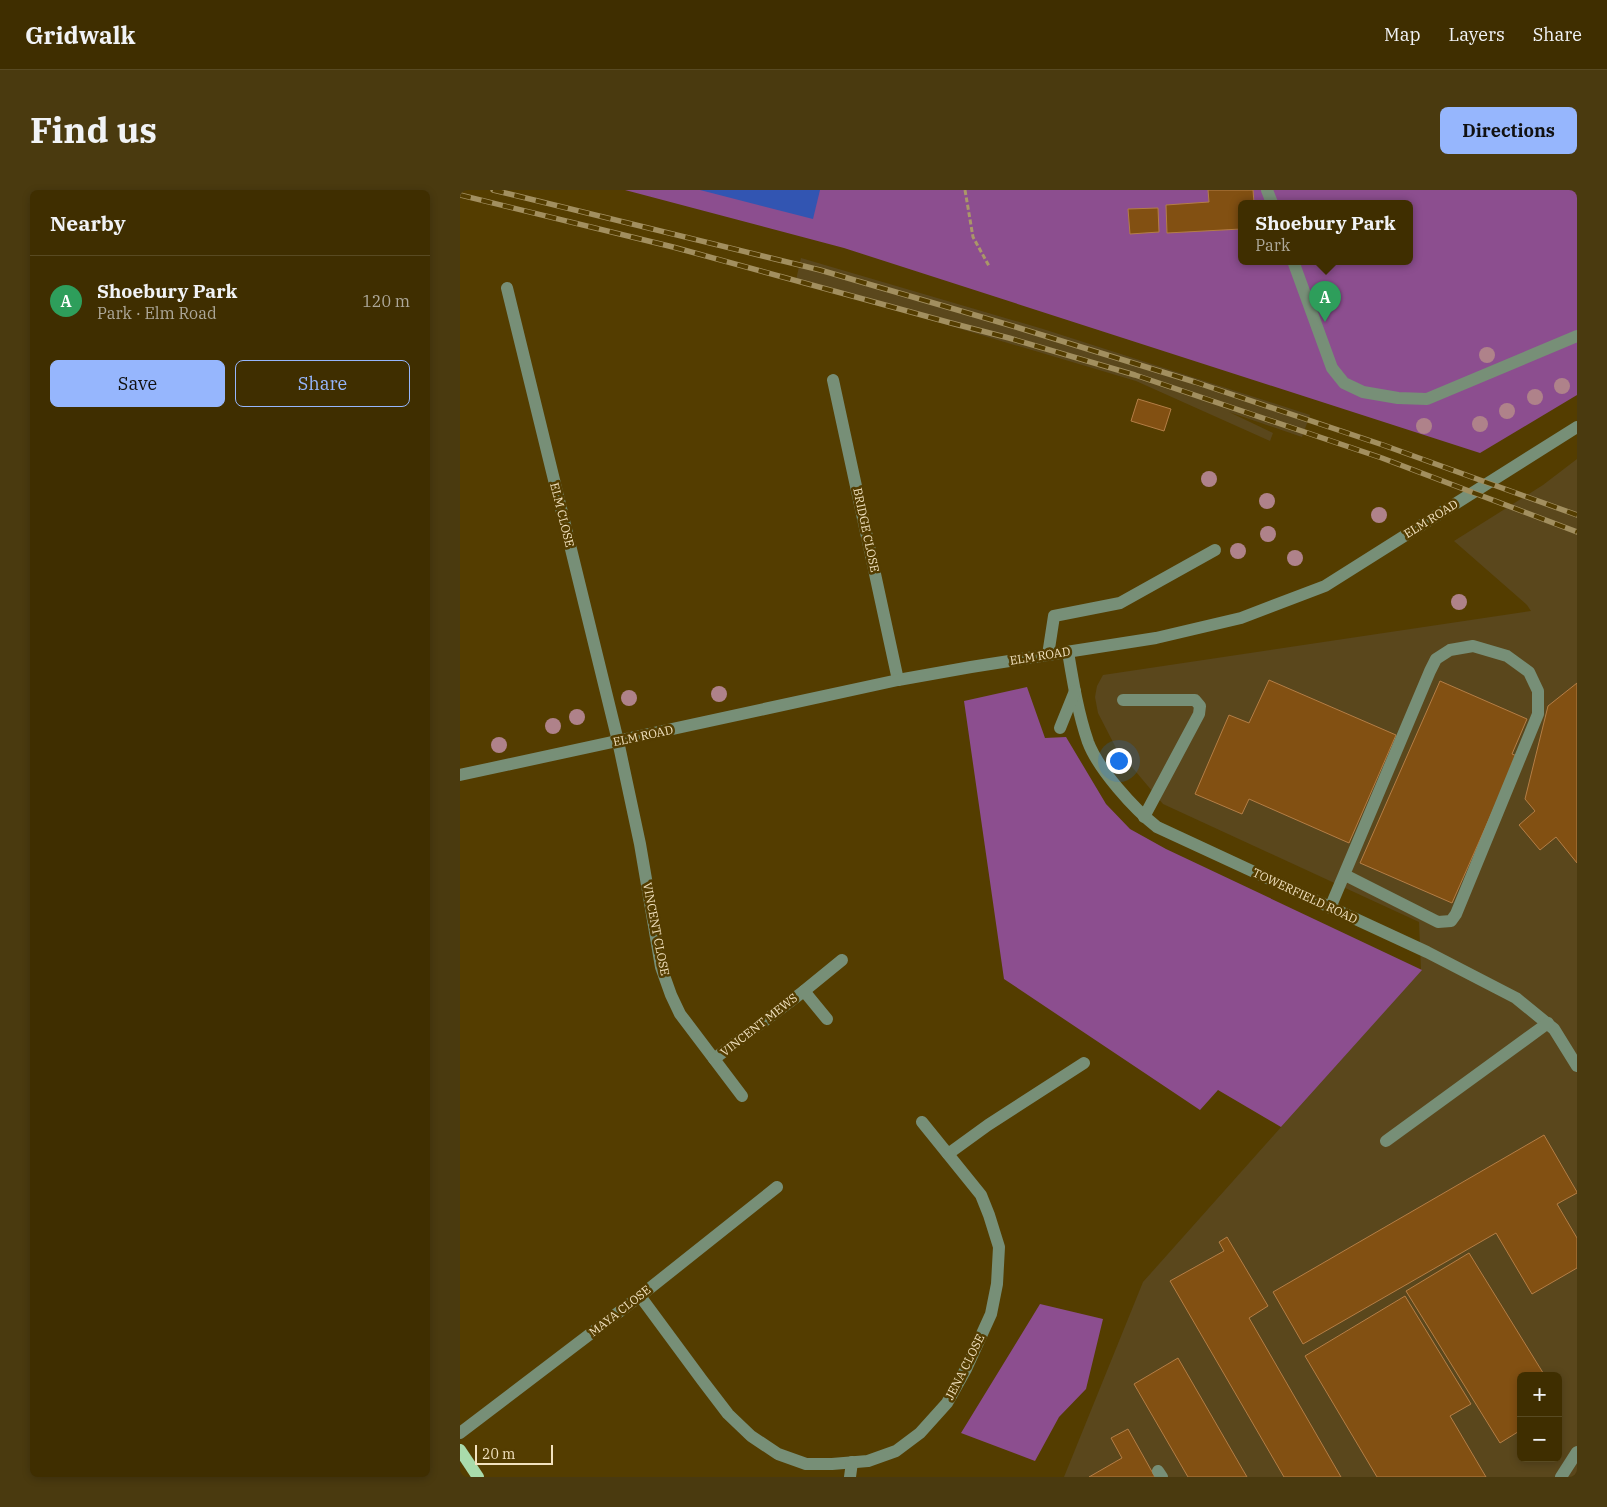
<!DOCTYPE html>
<meta charset="utf-8">
<style>
:root{--surface:#3f2e00;--page:#4a3a0f;--text:#f1f3f6;--muted:#ada899;--line:#584a22;--accent:#96b6fd}
body{margin:0;font-family:"IBM Plex Serif",serif;background:var(--page);color:var(--text)}
.controls{position:absolute;right:15px;bottom:15px;display:grid;overflow:hidden;border-radius:8px;box-shadow:0 2px 8px #0003}
.controls button{width:45px;height:45px;display:grid;place-items:center;padding:0;border:0;border-bottom:1px solid var(--line);background:var(--surface);color:var(--text);font:25px sans-serif}
.scale{position:absolute;left:15px;bottom:12px;width:78px;box-sizing:border-box;padding-left:5px;border:2px solid #f2e2bf;border-top:0;font-size:14px;line-height:18px;white-space:nowrap;color:#f2e2bf;-webkit-text-stroke:4px #543d00;paint-order:stroke}
.you{position:absolute;left:658px;top:570px;width:18px;height:18px;margin:-12px;border:4px solid #fff;border-radius:50%;background:#1a73e8;box-shadow:0 0 0 8px #1a73e833}
.badge{display:grid;place-items:center;width:32px;height:32px;border-radius:50%;background:var(--accent);color:#fff;font-size:16px;font-weight:700}
.pin{position:absolute;translate:-50% -41px;filter:drop-shadow(0 1px 2px #0008)}
.pin::after{content:'';position:absolute;top:26px;width:18px;height:15px;background:inherit;clip-path:polygon(0 0,100% 0,50% 100%)}
.popup{position:absolute;left:778px;top:10px;width:175px;height:65px;box-sizing:border-box;display:grid;place-content:center;border-radius:8px;background:var(--surface);filter:drop-shadow(0 1px 4px #0005);font-size:16px;white-space:nowrap;color:var(--muted)}
.popup b{font-size:19px;color:var(--text)}
.popup::after{content:'';position:absolute;left:50%;top:100%;margin-left:-10px;border:10px solid transparent;border-top-color:var(--surface)}
.list{margin:0;padding:0;list-style:none}
h2{display:flex;justify-content:space-between;align-items:center;height:65px;margin:0;padding:0 20px;font-size:21px}
h2 small{font-size:16px;font-weight:400;color:var(--muted)}
.list li{display:grid;grid-template-columns:32px 1fr auto;gap:15px;align-items:center;box-sizing:border-box;height:90px;padding:0 20px;border-top:1px solid var(--line)}
.list b{display:block;font-size:19px;white-space:nowrap}
.list p{margin:0;font-size:16px;white-space:nowrap;color:var(--muted)}
.list em{font-size:16px;font-style:normal;color:var(--muted)}
.actions{display:flex;gap:10px;padding:15px 20px}
.actions a{flex:1;padding:11px 0;border:1px solid var(--accent);border-radius:8px;text-align:center;font-size:18px;color:var(--accent)}
.actions .main{background:var(--accent);color:#111}
.map{position:relative;flex:none;width:1117px;height:1287px;overflow:hidden;border-radius:8px}
header{display:flex;align-items:center;gap:30px;box-sizing:border-box;height:70px;padding:0 25px;background:var(--surface);border-bottom:1px solid var(--line)}
header strong{font-size:24px}
nav{display:flex;gap:28px;margin-inline-start:auto;font-size:18px}
.intro{display:flex;align-items:center;justify-content:space-between;box-sizing:border-box;height:120px;padding:0 30px}
h1{margin:0;font-size:35px}
.button{padding:12px 22px;border-radius:8px;background:var(--accent);color:#111;font-size:18px;font-weight:700}
main{display:flex;gap:30px;padding:0 30px}
aside{flex:1;background:var(--surface);border-radius:8px;box-shadow:0 2px 8px #0003}
.map>svg:first-child{display:block}
</style>
<header>
<strong>Gridwalk</strong>
<nav><a>Map</a><a>Layers</a><a>Share</a></nav>
</header>
<div class="intro"><h1>Find us</h1><a class="button">Directions</a></div>
<main>
<aside>
<h2>Nearby<small></small></h2>
<ul class="list">
<li><span class="badge" style="background:#2e9e5b">A</span><div><b>Shoebury Park</b><p>Park · Elm Road</p></div><em>120 m</em></li>
</ul>
<div class="actions"><a class="main">Save</a><a>Share</a></div>
</aside>
<div class="map">
<svg width="1117" height="1287" viewBox="0 0 1117 1287">
<rect width="100%" height="100%" fill="#543d00"/>
<g fill="#5a471c" fill-rule="evenodd">
<path d="M341,68L583,139L850,225L842,247L769,222L813,243L810,251L676,191L336,90Z"/>
<path d="M1117,269V1287H604L683,1092L961,780L959,732L703,614L656,558L638,523L635,507L637,496L643,485L1071,421L1067,415L994,351L1083,295ZM1061,1186H1098V1268H1061Z"/>
</g>
<g fill="#8c4e8f" fill-rule="evenodd">
<path d="M165,0H1117V205L1020,263L384,58ZM781,13H949V71H781Z"/>
<path d="M567,497L585,548L606,547L646,614L670,639L706,659L962,780L821,937L758,900L740,920L544,789L504,511Z"/>
<path d="M580,1114L643,1129L626,1199L599,1227L575,1271L501,1243Z"/>
</g>
<path fill="#3255b2" d="M240,0H360L353,29Z"/>
<g fill="#825012" stroke="#b47e46">
<path d="M748,0H793L794,13H781V39L707,43L706,15L749,12Z"/>
<path d="M698,18L699,42L670,44L668,19Z"/>
<path d="M678,209L711,219L704,241L671,231Z"/>
<path d="M809,490L936,545L889,653L789,609L782,624L735,604L769,525L789,533Z"/>
<path d="M980,491L1067,529L1052,564L1057,566L992,713L900,673Z"/>
<path d="M1117,493V673L1096,647L1080,660L1059,635L1075,621L1065,609L1088,516Z"/>
<path d="M1084,945L1117,1002V1003L1097,1014L1117,1048V1078L1072,1104L1036,1043L843,1154L813,1102Z"/>
<path d="M767,1047L808,1116L789,1128L881,1287H824L710,1091L764,1061L759,1052Z"/>
<path d="M1009,1063L1085,1186H1061V1240L1040,1253L946,1101Z"/>
<path d="M945,1106L1011,1214L990,1226L1026,1287H917L845,1166Z"/>
<path d="M718,1168L787,1287H728L674,1194Z"/>
<path d="M668,1239L695,1287H629L662,1268L651,1248Z"/>
</g>
<g fill="none" stroke-linecap="round" stroke-linejoin="round">
<path stroke="#aa9768" stroke-width="3" stroke-dasharray="5 2.5" stroke-linecap="butt" d="M505,0L513,47L529,76"/>
<g stroke="#778f77" stroke-width="12">
<path d="M807,0L812,13"/>
<path d="M833,71L872,178L884,193L903,202L938,208L967,209L1117,146"/>
<path d="M47,98L158,551L180,654L201,777L211,805L220,824L282,906"/>
<path d="M373,190L438,490"/>
<path d="M608,462C613,492 618,523 628,552C638,579 674,619 697,637L967,762L1056,808L1094,839L1117,876"/>
<path d="M588,465L594,426L660,413L755,360"/>
<path d="M663,510H735L740,516L739,524L684,627"/>
<path d="M600,538L615,501"/>
<path d="M0,585L438,490L511,477L696,448L781,428L865,396L1117,237"/>
<path d="M870,718L970,481L976,469L990,460L1013,456L1047,466L1069,482L1078,501V524L996,724L991,731L978,732L885,685"/>
<path d="M344,801L382,770"/>
<path d="M254,869L344,801L367,829"/>
<path d="M926,951L1088,833"/>
<path d="M488,964L528,935L624,873"/>
<path d="M180,1106L242,1190L268,1224L291,1246L318,1264L346,1274H372L408,1271L436,1261L460,1243L487,1213L506,1179L531,1124L537,1094L539,1057L529,1025L521,1005L462,932"/>
<path d="M0,1243L180,1106L317,997"/>
<path d="M698,1281L702,1287"/>
<path d="M390,1287L392,1272"/>
<path d="M1101,1287L1117,1262"/>
</g>
<path stroke="#a9dbab" stroke-width="12" d="M0,1260L18,1287"/>
<defs>
<g id="rail">
<path d="M33,0L360,80L556,137L735,192L923,255L1117,325"/>
<path d="M0,5L213,57L491,133L549,148L675,185L922,268L1117,342"/>
</g>
</defs>
<use href="#rail" stroke="#a28f5f" stroke-width="5.5"/>
<use href="#rail" stroke="#543d00" stroke-width="4" stroke-dasharray="11" stroke-linecap="butt"/>
</g>
<g fill="#af828a">
<circle cx="1027" cy="165" r="8"/>
<circle cx="1102" cy="196" r="8"/>
<circle cx="1075" cy="207" r="8"/>
<circle cx="1047" cy="221" r="8"/>
<circle cx="1020" cy="234" r="8"/>
<circle cx="964" cy="236" r="8"/>
<circle cx="749" cy="289" r="8"/>
<circle cx="807" cy="311" r="8"/>
<circle cx="919" cy="325" r="8"/>
<circle cx="808" cy="344" r="8"/>
<circle cx="778" cy="361" r="8"/>
<circle cx="835" cy="368" r="8"/>
<circle cx="999" cy="412" r="8"/>
<circle cx="259" cy="504" r="8"/>
<circle cx="169" cy="508" r="8"/>
<circle cx="117" cy="527" r="8"/>
<circle cx="93" cy="536" r="8"/>
<circle cx="39" cy="555" r="8"/>
</g>
<g text-anchor="middle" stroke-width="5" stroke-linejoin="round" paint-order="stroke">
<g font-size="12" fill="#f2e2bf" stroke="#543d00">
<text transform="translate(102 325) rotate(76)" y="4">ELM CLOSE</text>
<text transform="translate(971 329) rotate(-32)" y="4">ELM ROAD</text>
<text transform="translate(406 340) rotate(78)" y="4">BRIDGE CLOSE</text>
<text transform="translate(580 466) rotate(-9)" y="4">ELM ROAD</text>
<text transform="translate(183 546) rotate(-12)" y="4">ELM ROAD</text>
<text transform="translate(845 706) rotate(25)" y="4">TOWERFIELD ROAD</text>
<text transform="translate(196 739) rotate(79)" y="4">VINCENT CLOSE</text>
<text transform="translate(299 835) rotate(-38)" y="4">VINCENT MEWS</text>
<text transform="translate(160 1121) rotate(-38)" y="4">MAYA CLOSE</text>
<text transform="translate(505 1177) rotate(-63)" y="4">JENA CLOSE</text>
</g>
</g>
</svg>
<div class="controls">
<button>+</button>
<button>−</button>
</div>
<div class="scale">20 m</div>
<div class="you"></div>
<div class="pin badge" style="left:865px;top:132px;background:#2e9e5b">A</div>
<div class="popup"><b>Shoebury Park</b>Park</div>
</div>
</main>
